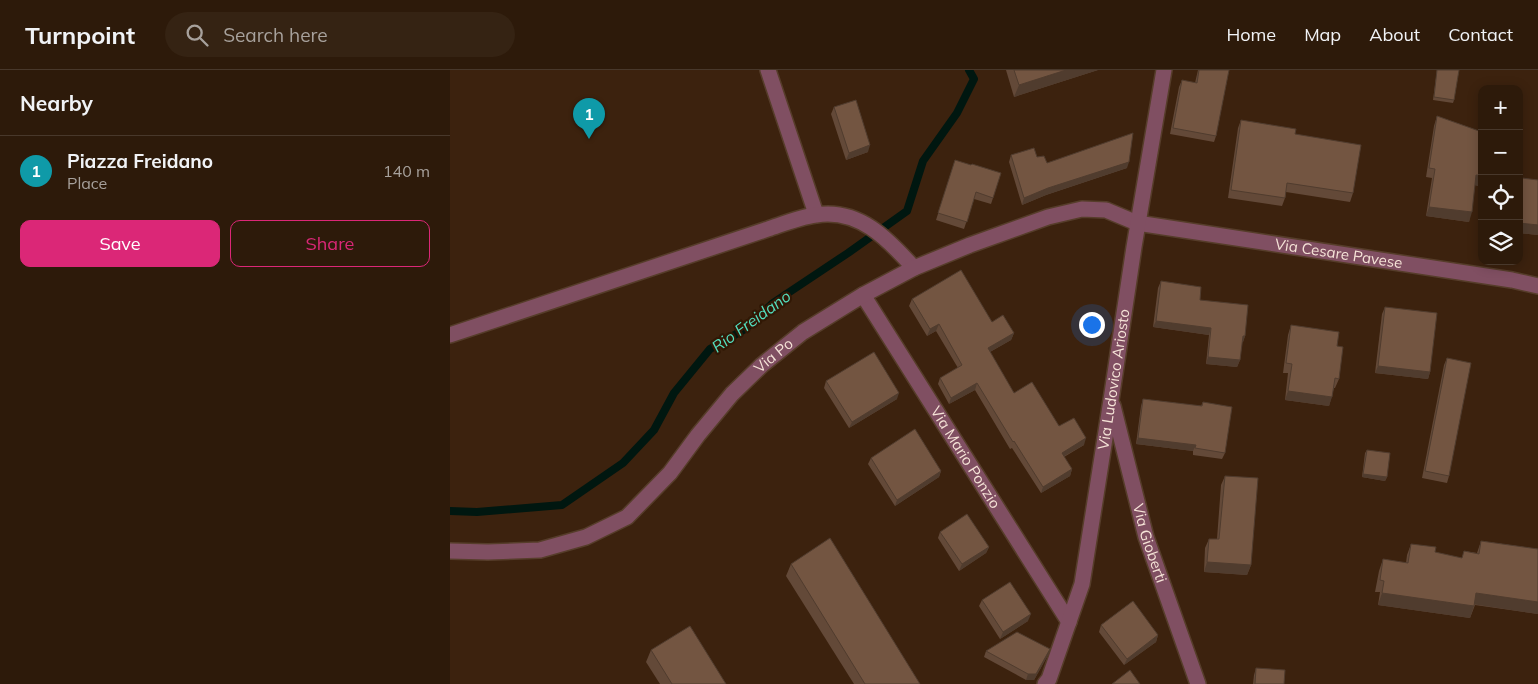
<!DOCTYPE html>
<meta charset="utf-8">
<style>
:root{--surface:#2d1a0a;--page:#352313;--text:#f1f3f6;--muted:#a7a19c;--line:#48382b;--accent:#db2777}
body{margin:0;font-family:Mulish,sans-serif;background:var(--page);color:var(--text)}
.controls{position:absolute;right:15px;top:15px;display:grid;overflow:hidden;border-radius:10px;box-shadow:0 2px 12px #0003}
.controls button{width:45px;height:45px;display:grid;place-items:center;padding:0;border:0;border-bottom:1px solid var(--line);background:var(--surface);color:var(--text);font:25px sans-serif}
.you{position:absolute;left:641px;top:254px;width:18px;height:18px;margin:-12px;border:4px solid #fff;border-radius:50%;background:#1a73e8;box-shadow:0 0 0 8px #1a73e833}
.badge{display:grid;place-items:center;width:32px;height:32px;border-radius:50%;background:var(--accent);color:#fff;font-size:16px;font-weight:700}
.pin{position:absolute;translate:-50% -41px;filter:drop-shadow(0 1px 2px #0008)}
.pin::after{content:'';position:absolute;top:26px;width:18px;height:15px;background:inherit;clip-path:polygon(0 0,100% 0,50% 100%)}
.list{margin:0;padding:0;list-style:none}
h2{display:flex;justify-content:space-between;align-items:center;height:65px;margin:0;padding:0 20px;font-size:21px}
h2 small{font-size:16px;font-weight:400;color:var(--muted)}
.list li{display:grid;grid-template-columns:32px 1fr auto;gap:15px;align-items:center;box-sizing:border-box;height:70px;padding:0 20px;border-top:1px solid var(--line)}
.list b{display:block;font-size:19px;white-space:nowrap}
.list p{margin:0;font-size:16px;white-space:nowrap;color:var(--muted)}
.list em{font-size:16px;font-style:normal;color:var(--muted)}
.actions{display:flex;gap:10px;padding:15px 20px}
.actions a{flex:1;padding:11px 0;border:1px solid var(--accent);border-radius:10px;text-align:center;font-size:18px;color:var(--accent)}
.actions .main{background:var(--accent);color:#fff}
.icon{flex:none;width:28px;height:28px;fill:none;stroke:currentColor;stroke-width:2;stroke-linecap:round;stroke-linejoin:round}
.map{position:relative;flex:none;width:1088px;height:614px;overflow:hidden}
header{display:flex;align-items:center;gap:30px;box-sizing:border-box;height:70px;padding:0 25px;background:var(--surface);border-bottom:1px solid var(--line)}
header strong{font-size:24px}
nav{display:flex;gap:28px;margin-inline-start:auto;font-size:18px}
.search{width:350px;height:45px;background:var(--page);display:flex;align-items:center;gap:12px;box-sizing:border-box;padding:0 18px;border-radius:28px;color:var(--muted);font-size:19px}
main{display:flex}
aside{flex:1;background:var(--surface)}
.map>svg:first-child{display:block}
</style>
<header>
<strong>Turnpoint</strong>
<div class="search"><svg class="icon" aria-label="search" viewBox="0 0 24 24"><circle cx="10" cy="10" r="6"/><path d="M15 15l6 6"/></svg>Search here</div>
<nav><a>Home</a><a>Map</a><a>About</a><a>Contact</a></nav>
</header>
<main>
<aside>
<h2>Nearby<small></small></h2>
<ul class="list">
<li><span class="badge" style="background:#0f9aa8">1</span><div><b>Piazza Freidano</b><p>Place</p></div><em>140 m</em></li>
</ul>
<div class="actions"><a class="main">Save</a><a>Share</a></div>
</aside>
<div class="map">
<svg width="1088" height="614" viewBox="0 0 1088 614">
<rect width="100%" height="100%" fill="#3c220e"/>
<g fill="none" stroke-linecap="round" stroke-linejoin="round">
<path stroke="#001710" stroke-width="8" d="M0,441L27,442L112,435L173,393L204,360L224,323L260,279L295,259L323,233L398,183L457,141L473,91L507,43L524,9L519,0"/>
<defs>
<g id="minor">
<path d="M318,0L366,144"/>
<path id="s1" d="M413,225L619,552"/>
<path d="M0,265L318,159C333,154 350,147 366,145C409,138 438,169 464,198"/>
<path id="s2" d="M663,336L696,467L748,614"/>
<path id="s3" d="M0,481L38,482L90,480L136,467L177,447L220,403L248,365L282,324L312,295L353,262L413,225L464,198L520,175L598,147L632,139L656,140L687,153L1062,210L1088,216"/>
<path id="s4" d="M595,614L599,609L632,514L661,330L684,177L714,0"/>
</g>
</defs>
<use href="#minor" stroke="#563d2a" stroke-width="18"/>
<use href="#minor" stroke="#804f62" stroke-width="15"/>
</g>
<g fill="#634938">
<path d="M556,0H648L564,27Z"/>
<path d="M748,0H779L766,66L764,72L720,64L729,17L732,10L745,13Z"/>
<path d="M987,0H1009L1004,30L1003,33L983,30Z"/>
<path d="M384,37L418,82L396,90L381,44Z"/>
<path d="M987,46L1032,62V108L1029,116L1025,115L1019,152L976,146L982,108L976,107L984,56Z"/>
<path d="M791,50L845,64L903,123L900,132L836,122L835,128L832,136L778,128L788,58Z"/>
<path d="M561,85L587,87L597,93L677,98L596,125L572,135L559,92Z"/>
<path d="M503,97L543,128L541,134L524,129L514,159L486,150Z"/>
<path d="M1072,108L1088,165L1069,163V117Z"/>
<path d="M711,211L750,230L795,266L793,272H792L790,290L787,297L756,294L759,265L703,257L708,218Z"/>
<path d="M462,229L542,252L564,263L561,270L540,282L564,323L634,375L614,387L622,399L620,406L591,423L562,378L560,379L525,320L499,334L488,314L490,308L508,298L486,261L477,266L459,236Z"/>
<path d="M935,237L980,302L978,309L925,303L932,244Z"/>
<path d="M841,255L887,276L889,309L885,318H884L879,336L835,330L838,303H833L838,265Z"/>
<path d="M997,288L999,406L997,413L972,408L994,295Z"/>
<path d="M376,311L447,329L399,358L374,318Z"/>
<path d="M693,329L751,336L753,332L775,383L772,389L743,385V381L686,374L691,336Z"/>
<path d="M917,380L937,407L935,411L912,407L915,383Z"/>
<path d="M421,388L491,401L489,407L445,436L418,394Z"/>
<path d="M775,406L801,495L797,505L754,502L755,478L759,469H767L771,415Z"/>
<path d="M490,462L539,477L536,483L509,501L488,468Z"/>
<path d="M1031,471L1088,479V544L1025,535L1020,548L928,535L930,522H925L929,501L933,489L956,493L957,485L961,474L985,482L1012,488L1014,481L1027,483Z"/>
<path d="M341,494L470,614H404L336,506Z"/>
<path d="M532,530L578,551L550,569L529,536Z"/>
<path d="M651,555L708,565L706,572L674,595L649,562Z"/>
<path d="M600,579L598,585L584,610H576L534,587L536,581Z"/>
<path d="M201,580L276,614H210L196,592Z"/>
<path d="M806,598L834,614H803L804,605Z"/>
</g>
<g fill="#503c2e">
<path d="M616,0H648L564,27L569,15Z"/>
<path d="M420,75L418,82L396,90L399,83Z"/>
<path d="M679,92L677,98L596,125L572,135L574,128L598,118Z"/>
<path d="M1026,105L1032,106L1029,116L1023,115Z"/>
<path d="M979,137L1022,142L1019,152L976,146Z"/>
<path d="M1069,153L1088,155V165L1069,163Z"/>
<path d="M706,251L761,258L759,265L703,257Z"/>
<path d="M489,254L486,261L477,266L480,259Z"/>
<path d="M564,263L561,270L536,284L538,278Z"/>
<path d="M793,266H795L793,272H790Z"/>
<path d="M758,287L790,290L787,297L756,294Z"/>
<path d="M928,296L980,302L978,309L925,303Z"/>
<path d="M527,313L525,320L499,334L501,328Z"/>
<path d="M838,321L882,327L879,336L835,330Z"/>
<path d="M449,323L447,329L399,358L402,352Z"/>
<path d="M636,368L634,375L609,389L612,383Z"/>
<path d="M688,368L746,375L743,381L686,374Z"/>
<path d="M622,399L620,406L591,423L593,417Z"/>
<path d="M491,401L489,407L445,436L447,430Z"/>
<path d="M913,404L937,407L935,411L912,407Z"/>
<path d="M539,477L536,483L509,501L512,494Z"/>
<path d="M757,492L801,495L797,505L754,502Z"/>
<path d="M932,523L1024,536L1020,548L928,535Z"/>
<path d="M1026,523L1088,532V544L1022,534Z"/>
<path d="M581,544L578,551L550,569L553,562Z"/>
<path d="M708,565L706,572L674,595L677,589Z"/>
<path d="M600,579L598,585L584,610H576L578,604Z"/>
</g>
<g fill="#735541" stroke="#503c2e">
<path d="M564,0H616L569,15Z"/>
<path d="M749,0H779L766,66L723,58L732,10L747,13Z"/>
<path d="M987,0H1009L1004,30L984,27Z"/>
<path d="M406,30L420,75L399,83L384,37Z"/>
<path d="M987,46L1032,62V106L1026,105L1022,142L979,137L985,99L979,98Z"/>
<path d="M791,50L846,59L845,64L911,75L903,123L837,113L835,128L781,120Z"/>
<path d="M683,63L679,92L598,118L574,128L561,85L584,78L587,87L594,86L597,93Z"/>
<path d="M505,90L521,95L522,94L551,103L543,128L526,122L517,152L488,143Z"/>
<path d="M1072,108L1088,110V155L1069,153V132Z"/>
<path d="M511,200L542,252L553,245L564,263L538,278L564,323L582,312L609,356L624,348L636,368L612,383L622,399L593,417L564,371L563,372L527,313L501,328L490,308L512,295L489,254L480,259L462,229Z"/>
<path d="M711,211L751,217L750,230L798,235L795,266H793L790,290L758,287L761,258L706,251Z"/>
<path d="M935,237L987,243L980,302L928,296Z"/>
<path d="M841,255L889,262L887,276L893,277L889,309L885,308L882,327L838,321L842,294L836,293Z"/>
<path d="M424,282L449,323L402,352L376,311Z"/>
<path d="M997,288L1021,293L999,406L975,401Z"/>
<path d="M693,329L752,336L753,332L782,337L775,383L745,378L746,375L688,368Z"/>
<path d="M465,359L491,401L447,430L421,388Z"/>
<path d="M917,380L940,383L937,407L913,404Z"/>
<path d="M775,406L808,408L801,495L757,492L759,469H769Z"/>
<path d="M517,444L539,477L512,494L490,462Z"/>
<path d="M380,468L470,614H415L341,494Z"/>
<path d="M1031,471L1088,479V532L1026,523L1024,536L932,523L934,511L930,510L933,489L958,493L961,474L986,477L985,482L1012,488L1014,481L1029,484Z"/>
<path d="M560,512L581,544L553,562L532,530Z"/>
<path d="M683,531L708,565L677,589L651,555Z"/>
<path d="M240,556L276,614H222L201,580Z"/>
<path d="M567,562L600,579L586,604H578L536,581Z"/>
<path d="M806,598L835,600L834,614H805Z"/>
<path d="M680,600L690,614H662Z"/>
</g>
<g text-anchor="middle" stroke-width="4.5" stroke-linejoin="round" paint-order="stroke">
<g font-size="15" fill="#f5e3d7" stroke="#311805">
<text dy="5" stroke="none"><textPath href="#s3" startOffset="1008">Via Cesare Pavese</textPath></text>
<text dy="5" stroke="none"><textPath href="#s3" startOffset="402">Via Po</textPath></text>
<text dy="5" stroke="none"><textPath href="#s4" startOffset="314">Via Ludovico Ariosto</textPath></text>
<text dy="5" stroke="none"><textPath href="#s1" startOffset="192">Via Mario Ponzio</textPath></text>
<text dy="5" stroke="none"><textPath href="#s2" startOffset="142">Via Gioberti</textPath></text>
</g>
<g font-size="16" font-style="italic" fill="#54e0c0" stroke="#311805">
<text transform="translate(301 251) rotate(-36)" y="6">Rio Freidano</text>
</g>
</g>
</svg>
<div class="controls">
<button>+</button>
<button>−</button>
<button><svg class="icon" aria-label="locate" viewBox="0 0 24 24"><circle cx="12" cy="12" r="6"/><path d="M12 2v4M12 18v4M2 12h4M18 12h4"/></svg></button>
<button><svg class="icon" aria-label="layers" viewBox="0 0 24 24"><path d="M12 4l9 5-9 5-9-5zM3 14l9 5 9-5"/></svg></button>
</div>
<div class="you"></div>
<div class="pin badge" style="left:139px;top:69px;background:#0f9aa8">1</div>
</div>
</main>
